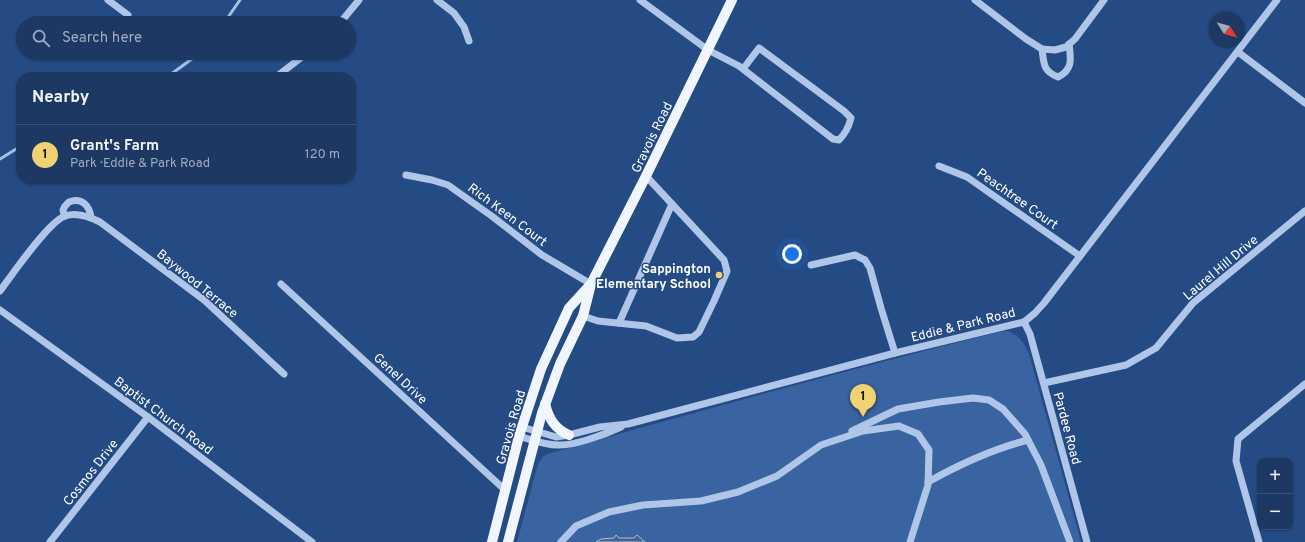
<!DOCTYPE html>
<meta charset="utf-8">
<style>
:root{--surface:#1c3863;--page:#253f69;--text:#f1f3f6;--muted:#a0acbe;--line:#3a5278;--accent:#f1d273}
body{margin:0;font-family:Overpass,sans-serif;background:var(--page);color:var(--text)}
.controls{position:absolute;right:12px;bottom:12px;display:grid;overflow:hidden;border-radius:8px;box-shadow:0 1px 3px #0004}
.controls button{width:36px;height:36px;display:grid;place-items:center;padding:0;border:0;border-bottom:1px solid var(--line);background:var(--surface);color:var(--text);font:20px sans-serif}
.compass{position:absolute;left:1209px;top:12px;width:36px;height:36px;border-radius:50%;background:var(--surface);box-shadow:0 1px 3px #0004;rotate:127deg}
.you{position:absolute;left:792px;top:254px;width:14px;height:14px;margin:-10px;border:3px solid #fff;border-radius:50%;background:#1a73e8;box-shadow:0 0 0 6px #1a73e833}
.badge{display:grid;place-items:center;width:26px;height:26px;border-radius:50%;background:var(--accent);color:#111;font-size:13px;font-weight:700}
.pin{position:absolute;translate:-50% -33px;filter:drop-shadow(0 1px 2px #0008)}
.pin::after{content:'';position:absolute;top:21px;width:14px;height:12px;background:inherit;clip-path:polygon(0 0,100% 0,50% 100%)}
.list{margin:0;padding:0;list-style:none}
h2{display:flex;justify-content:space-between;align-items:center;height:52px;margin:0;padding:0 16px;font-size:17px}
h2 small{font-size:13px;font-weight:400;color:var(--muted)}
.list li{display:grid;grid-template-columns:26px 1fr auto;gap:12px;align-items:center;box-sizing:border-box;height:60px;padding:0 16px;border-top:1px solid var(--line)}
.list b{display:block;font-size:15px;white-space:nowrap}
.list p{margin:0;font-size:13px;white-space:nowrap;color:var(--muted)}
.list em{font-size:13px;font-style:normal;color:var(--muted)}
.icon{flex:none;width:22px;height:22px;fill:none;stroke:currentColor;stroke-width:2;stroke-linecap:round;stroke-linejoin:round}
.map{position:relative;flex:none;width:1305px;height:542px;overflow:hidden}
.search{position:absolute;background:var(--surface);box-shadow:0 1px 3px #0004;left:16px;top:16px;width:340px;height:44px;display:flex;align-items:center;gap:10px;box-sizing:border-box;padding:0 14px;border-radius:22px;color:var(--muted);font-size:15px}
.panel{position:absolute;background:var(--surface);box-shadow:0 1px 3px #0004;left:16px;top:72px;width:340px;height:112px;border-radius:16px}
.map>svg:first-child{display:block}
</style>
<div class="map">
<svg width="1305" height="542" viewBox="0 0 1305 542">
<rect width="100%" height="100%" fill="#254b84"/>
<path fill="#3a64a1" d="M1006,331C1018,334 1024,342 1029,354L1081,542H517L538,464L543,457L547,454C697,412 847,370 999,332Z"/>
<path fill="#47628b" stroke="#a3c1e8" d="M616,535L619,538H634L637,535L645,542H596L601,539L614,538Z"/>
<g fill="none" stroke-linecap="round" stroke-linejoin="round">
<g stroke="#a3c1e8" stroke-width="3">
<path d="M224,23L240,0"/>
<path d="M163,77L174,72L200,53"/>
<path d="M0,159L21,146"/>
</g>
<g stroke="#afc6e8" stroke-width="7">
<path d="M108,0L128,15"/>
<path d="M437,0L454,13L464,27L469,41"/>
<path d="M640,0L708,50L739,66L833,139L839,140C845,134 849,126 851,118L844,111L759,48L743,69"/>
<path d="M975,0L1026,39L1042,49L1055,50L1066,47L1075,39L1104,0"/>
<path d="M340,23L359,0"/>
<path d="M1042,49C1044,64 1043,71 1058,77C1073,70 1071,59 1069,44"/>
<path d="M1238,52L1305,103"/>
<path d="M276,77L307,53"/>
<path d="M939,166L967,177L1080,256"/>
<path d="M406,175L432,180L448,185L493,217L542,255L591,284"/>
<path d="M65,216C64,214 63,212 63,210C64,206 67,204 69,202C82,197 90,206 91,218"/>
<path d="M811,265L855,255L865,260L870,268L881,308L895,353"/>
<path d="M281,284L505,490"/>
<path d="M0,291C12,275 48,222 65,216C77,212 90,217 100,222L204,300L284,374"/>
<path d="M0,310L148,417L312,542"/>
<path d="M583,316L598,321L646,326L677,338L693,337L699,332L714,301L727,271L724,260L646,176"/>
<path d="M1024,322L1030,334L1087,542"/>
<path d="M619,323L672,204"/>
<path d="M1044,383L1126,365L1156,348L1193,303L1305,211"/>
<path d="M522,427L556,437L569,435L600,427L628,424L895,353L1024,322L1035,313L1044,303L1277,0"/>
<path d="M852,431L898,409L939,402L973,398L989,400L1003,409L1025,434L1041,465L1070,542"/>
<path d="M519,436C532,440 545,445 558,445C574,446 606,434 621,427"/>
<path d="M928,482C960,464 993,449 1028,440"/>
<path d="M50,542L148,417"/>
<path d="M561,542L576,526L609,512L643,505L701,501L738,492L777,476L821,445L863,431L899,426L918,434L929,450L928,485L910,542"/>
<path d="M1259,542L1236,461L1238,439L1305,384"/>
</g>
<g stroke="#f1f5fe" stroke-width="10">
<path d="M545,404C549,419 555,429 569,435"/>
<path d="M492,542L519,436L541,369L569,308L590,285"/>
<path d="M508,542L542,413L560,364L583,316L591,284L646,176L732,0"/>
</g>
</g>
<circle fill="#f1d273" stroke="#254b84" stroke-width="1.5" cx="719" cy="275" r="4"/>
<g text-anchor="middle" stroke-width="3" stroke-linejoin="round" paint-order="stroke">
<g font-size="13" fill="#fff" stroke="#254b84">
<text transform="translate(651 137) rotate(-64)" y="5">Gravois Road</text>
<text transform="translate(1018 198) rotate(35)" y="5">Peachtree Court</text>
<text transform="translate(508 214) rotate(37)" y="5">Rich Keen Court</text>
<text transform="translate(1220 267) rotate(-40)" y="5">Laurel Hill Drive</text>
<text transform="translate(198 283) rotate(39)" y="5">Baywood Terrace</text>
<text transform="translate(963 324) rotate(-14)" y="5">Eddie &amp; Park Road</text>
<text transform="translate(401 378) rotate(43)" y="5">Genel Drive</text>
<text transform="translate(164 415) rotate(37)" y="5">Baptist Church Road</text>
<text transform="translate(510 427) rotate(-74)" y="5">Gravois Road</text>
<text transform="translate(1068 428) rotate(75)" y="5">Pardee Road</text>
<text transform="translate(90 472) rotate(-52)" y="5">Cosmos Drive</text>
</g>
<g font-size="13" font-weight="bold" fill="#fff" stroke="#254b84" text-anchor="end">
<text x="711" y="273">Sappington<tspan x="711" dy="15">Elementary School</tspan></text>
</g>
</g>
</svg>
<div class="controls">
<button>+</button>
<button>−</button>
</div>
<svg class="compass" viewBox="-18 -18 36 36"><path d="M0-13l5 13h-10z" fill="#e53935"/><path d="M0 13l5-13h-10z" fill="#a0acbe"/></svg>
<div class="you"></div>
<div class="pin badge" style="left:863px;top:417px">1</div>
<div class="search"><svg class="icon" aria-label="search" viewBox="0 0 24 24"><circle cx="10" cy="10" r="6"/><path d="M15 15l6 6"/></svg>Search here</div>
<section class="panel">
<h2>Nearby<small></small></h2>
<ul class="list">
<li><span class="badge">1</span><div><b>Grant's Farm</b><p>Park · Eddie &amp; Park Road</p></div><em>120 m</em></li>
</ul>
</section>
</div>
